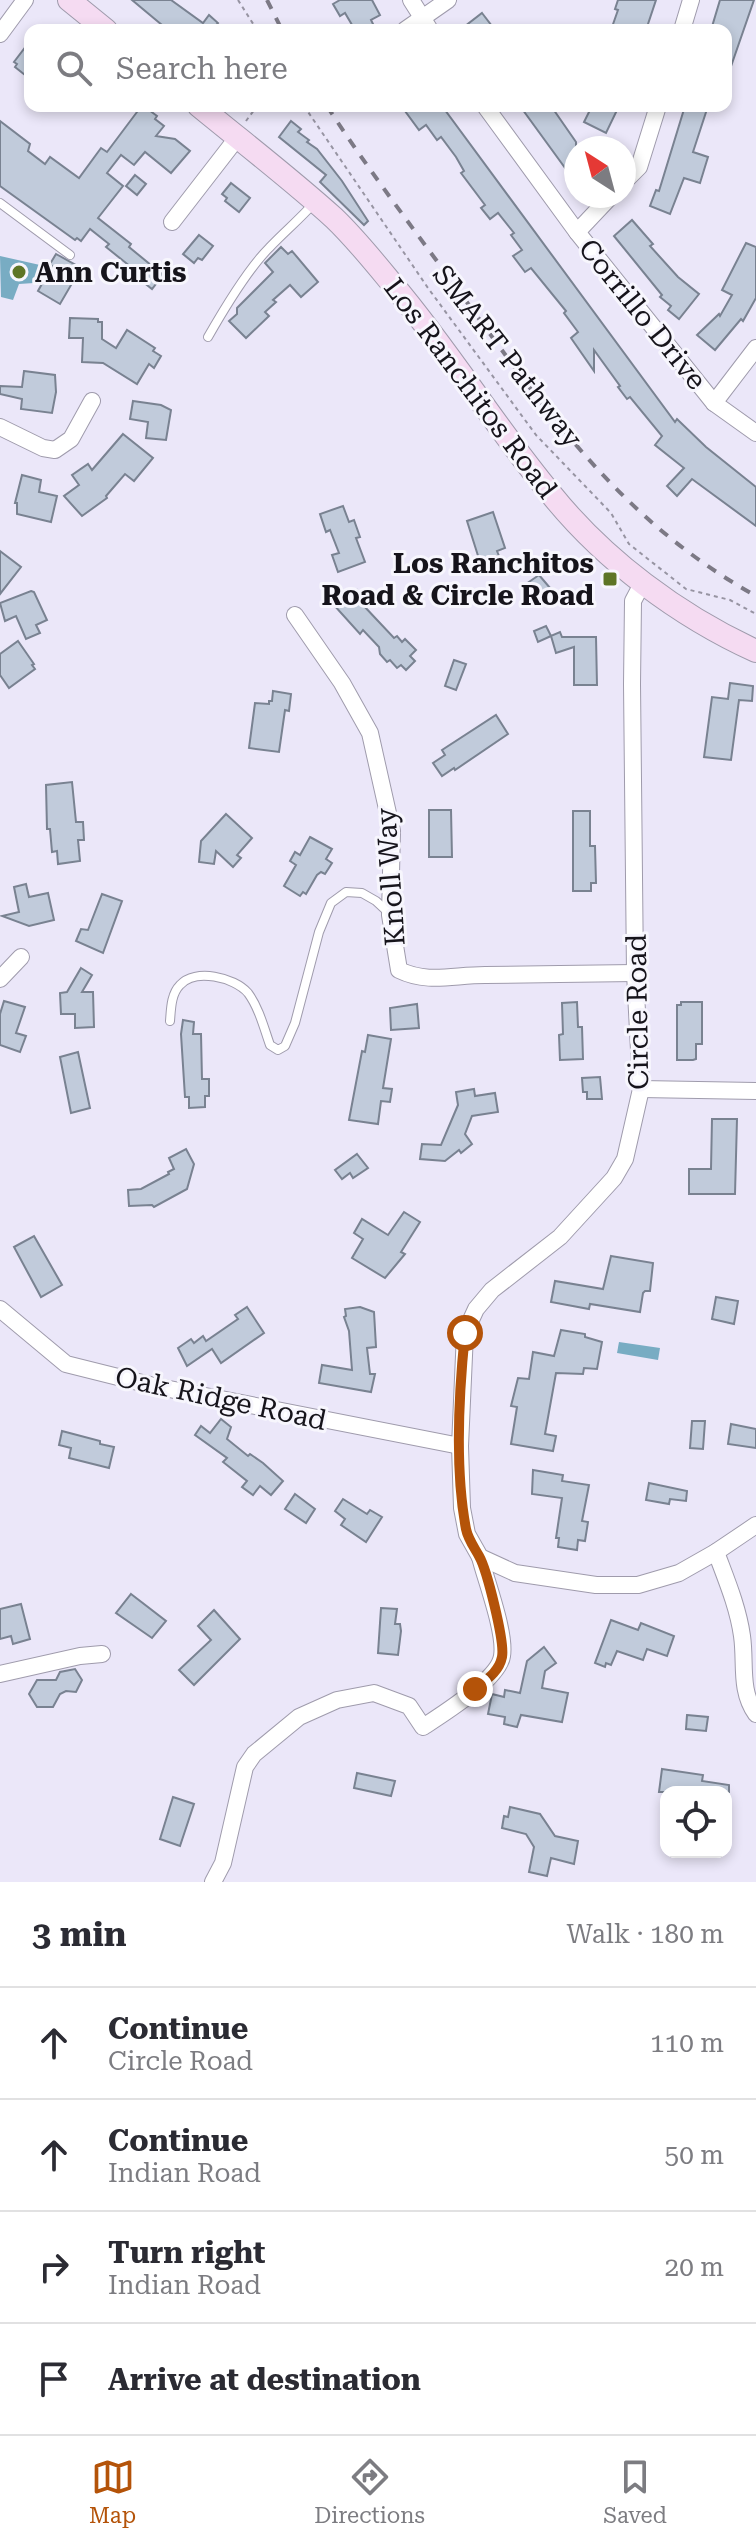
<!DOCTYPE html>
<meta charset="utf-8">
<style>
:root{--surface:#fff;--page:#f7f7f7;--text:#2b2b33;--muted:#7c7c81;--line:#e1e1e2;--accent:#b45309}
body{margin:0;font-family:"Roboto Serif",serif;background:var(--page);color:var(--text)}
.controls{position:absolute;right:24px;bottom:24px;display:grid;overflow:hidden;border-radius:16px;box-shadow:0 4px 12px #0003}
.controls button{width:72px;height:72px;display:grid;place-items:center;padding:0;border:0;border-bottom:2px solid var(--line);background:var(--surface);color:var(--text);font:40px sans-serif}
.compass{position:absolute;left:564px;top:136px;width:72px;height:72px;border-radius:50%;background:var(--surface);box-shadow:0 4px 12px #0003;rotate:324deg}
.stop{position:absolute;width:24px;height:24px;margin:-18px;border:6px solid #b45309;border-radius:50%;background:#fff}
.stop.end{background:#b45309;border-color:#fff;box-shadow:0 2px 8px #0008}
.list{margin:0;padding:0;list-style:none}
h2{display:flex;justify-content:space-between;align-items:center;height:104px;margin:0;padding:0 32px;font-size:34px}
h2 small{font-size:26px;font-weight:400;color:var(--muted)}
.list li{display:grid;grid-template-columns:52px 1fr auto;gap:24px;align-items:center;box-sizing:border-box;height:112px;padding:0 32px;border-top:2px solid var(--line)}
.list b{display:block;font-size:30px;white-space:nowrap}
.list p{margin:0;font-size:26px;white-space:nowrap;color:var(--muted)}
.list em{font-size:26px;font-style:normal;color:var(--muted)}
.icon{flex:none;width:44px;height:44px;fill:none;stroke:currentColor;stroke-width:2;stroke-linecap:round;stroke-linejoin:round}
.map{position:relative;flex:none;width:756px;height:1882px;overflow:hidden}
.search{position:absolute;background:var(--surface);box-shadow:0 4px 12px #0003;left:24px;right:24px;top:24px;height:88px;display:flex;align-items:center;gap:20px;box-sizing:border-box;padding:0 28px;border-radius:16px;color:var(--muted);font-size:30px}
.sheet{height:552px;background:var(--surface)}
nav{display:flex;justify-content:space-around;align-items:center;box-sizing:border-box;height:112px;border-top:2px solid var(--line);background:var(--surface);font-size:22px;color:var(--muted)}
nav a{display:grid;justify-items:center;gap:4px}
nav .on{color:var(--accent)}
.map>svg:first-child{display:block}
</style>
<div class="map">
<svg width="756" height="1882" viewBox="0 0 756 1882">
<rect width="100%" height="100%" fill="#ebe7f9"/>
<g fill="#78acc3">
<path d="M0,256L40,265L34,283L19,284L13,300L1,297Z"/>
<path d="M619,1342L660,1348L658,1360L617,1353Z"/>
</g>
<g fill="#c1cbdb" stroke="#798291" stroke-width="2">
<path d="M132,0H171L203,23L209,15L218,23L212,30H168Z"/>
<path d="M340,0H372L380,15L371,20L374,26L366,30H355L345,13L340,16L333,4Z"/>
<path d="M618,0H656L646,30H611L618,10L615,9Z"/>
<path d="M720,0H754L728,75L726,30H711Z"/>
<path d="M482,13L495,30H460Z"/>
<path d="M30,41V79L15,67L17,64L14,62Z"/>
<path d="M412,106H442L675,422L677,419L706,447L756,487V526L692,479L677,496L667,486L684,468L655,445L662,436L630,397L627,399L618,387L620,386L594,350V371L571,338L578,332L564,313L566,311L531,268L525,272L513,256L522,250L511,235L514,233L498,213L490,219L481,208L485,205L461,173L464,171L456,157L441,137L437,140L426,125L419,130L405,111Z"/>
<path d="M520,106H551L576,142V183Z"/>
<path d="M592,106H619L606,133L584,122Z"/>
<path d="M685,106H708L693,152L708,157L700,183L684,178L670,214L650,206L656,190L659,191Z"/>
<path d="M145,107L157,116L155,119L164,126L156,136L175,139L190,151L171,173L145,152L134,165L121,155L107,173L123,186L98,218L131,244L129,247L163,275L152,289L138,278L141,275L106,247L109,244L90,229L81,241L77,238L75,240L0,186V121L30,144L28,151L45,164L50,157L79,178L101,148L107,152L140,108L143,110Z"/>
<path d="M291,121L301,129L298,132L309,140L307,142L317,149L342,181L368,221L364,225L320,182L326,175L279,137Z"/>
<path d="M135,175L146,184L137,195L126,186Z"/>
<path d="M231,183L250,198L239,212L225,201L227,198L222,194Z"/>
<path d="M632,220L653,244L650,246L678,277L699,294L679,319L668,310L671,306L660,297L662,295L614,236Z"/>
<path d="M199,235L213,246L202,260L198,258L194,263L183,254Z"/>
<path d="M746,243L756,247V298L743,321L741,319L715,350L697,335L719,314L720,316L732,295L722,290Z"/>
<path d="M281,247L288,254L292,251L318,282L301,297L290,285L273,300L276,302L265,312L269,316L246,338L229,321L237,314V308L273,272L265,263Z"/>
<path d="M56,254L81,268L60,304L38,291L52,266L50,264Z"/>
<path d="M70,318L98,319V322H102V339L116,348L127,330L155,348L153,351L161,356L154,368L149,364L137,384L103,363L82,362L83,338H69Z"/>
<path d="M24,371L55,375L56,392L52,413L21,409L22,399L0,394V386L22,387Z"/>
<path d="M133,401L161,405L171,410L166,440L146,438L148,422L130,419Z"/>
<path d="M123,434L153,458L134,481L125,474L106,496L107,498L82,516L64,496L79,485L72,475L88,464L92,470Z"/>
<path d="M22,475L41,480L39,492L57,496L51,522L17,514V503H15Z"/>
<path d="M343,506L349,522L354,520L360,537L356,538L365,562L338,572L332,555L339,553L330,530L326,532L320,514Z"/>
<path d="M493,512L505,548L497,551L499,556L480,562L467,521Z"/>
<path d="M0,551L21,567L0,594Z"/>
<path d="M539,575L556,595L539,604L526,584Z"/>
<path d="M357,590L368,601L363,605L394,638L397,636L402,642L405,639L416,650L410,656L415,661L406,670L401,665L397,668L390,660L387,662L380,654L379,647L363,630L360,634L333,604L345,592L350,597Z"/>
<path d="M31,591L34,592L47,620L36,625L40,633L26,639L16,616L5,621L0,603Z"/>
<path d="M546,626L551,636L560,632L562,637H596L597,685H574V647L556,653L551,636L538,642L534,631Z"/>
<path d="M18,641L34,664L32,665L35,669L9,688L0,675V654Z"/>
<path d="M454,660L466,664L456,690L445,686Z"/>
<path d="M730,683L753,686L752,701L739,700L731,760L704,757L712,697L728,699Z"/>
<path d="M273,691L291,694L289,711L285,710L279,752L249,748L255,703L269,704V701H272Z"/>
<path d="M496,715L508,734L455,770L454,768L442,776L433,763L445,755L442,750Z"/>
<path d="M72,782L76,822H83L84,840H78L80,861L58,864L57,851L52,852L50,829H47L46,785Z"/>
<path d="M429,810H451L452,857H429Z"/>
<path d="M573,811H590V846H595L596,883H591V891H573Z"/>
<path d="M226,814L252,838L237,855L241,858L233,867L216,851L214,864L199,862L201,841Z"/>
<path d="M310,837L332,849L326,859L332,863L325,874L321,872L317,875L306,894L303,892L300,896L284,886L296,865L290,861L295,852L300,855Z"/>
<path d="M26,884L29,897L48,893L54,920L29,926L2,916L19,912L14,887Z"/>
<path d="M102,894L122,901L103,953L76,941L81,929L88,930Z"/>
<path d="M81,968L92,975L82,992H93L94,1027L75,1028V1014H61L60,993L67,992Z"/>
<path d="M4,1001L25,1007L16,1033L26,1036L20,1052L0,1045V1014Z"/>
<path d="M577,1002L578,1027H582L583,1059L560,1060L559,1035L563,1034L562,1003Z"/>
<path d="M681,1002H702V1044H696V1059L693,1060H677V1005H681Z"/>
<path d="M417,1004L419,1028L391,1030L390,1008Z"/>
<path d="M183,1020L194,1022L193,1034H201L202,1079H209V1096H205V1107L189,1108V1097H185L181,1034Z"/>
<path d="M368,1035L391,1039L383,1088L392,1089L390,1102L381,1101L378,1124L349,1120L362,1051L365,1052Z"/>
<path d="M78,1052L90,1108L71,1113L60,1057Z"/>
<path d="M600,1077L602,1099H587V1092H583L582,1078Z"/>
<path d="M474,1089L475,1096L495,1093L498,1112L472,1116L465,1134L472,1144L461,1153L459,1150L445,1161L420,1159L422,1144L441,1145L458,1105L456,1092Z"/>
<path d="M712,1119H737L735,1194H689V1169H711Z"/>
<path d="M186,1149L194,1164L187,1189L154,1207L152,1205L129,1206L128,1190L141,1189L169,1174L168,1172L174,1169L169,1158Z"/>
<path d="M357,1154L368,1168L353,1178L350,1173L342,1179L335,1170Z"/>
<path d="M404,1212L420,1222L401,1252L405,1254L385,1278L352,1258L363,1239L354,1233L362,1219L388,1235Z"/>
<path d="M34,1236L62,1285L41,1297L14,1247Z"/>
<path d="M611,1256L653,1263L650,1291H645L643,1293L640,1312L590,1304L589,1309L551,1302L555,1281L603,1289Z"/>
<path d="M716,1297L738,1301L734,1324L712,1319Z"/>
<path d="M247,1307L264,1333L221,1363L212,1349L187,1366L178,1348L191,1339L194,1343L203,1336L206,1341L238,1319L235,1315Z"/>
<path d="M360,1307L374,1312L376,1347L367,1348L370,1374H375L371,1392L319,1383L322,1365L352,1370L349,1331L344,1317L346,1316L345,1309Z"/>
<path d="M561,1330L585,1334V1337L602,1342L597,1369L584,1368L583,1374L556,1373L545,1434L556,1436L553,1451L511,1444L517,1407L511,1406L518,1378L529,1379L533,1352L554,1356Z"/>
<path d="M221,1419L231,1427L227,1439L248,1456L250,1454L263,1463L283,1481L271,1495L260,1486L253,1495L242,1487L247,1481L223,1462L227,1458L195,1435L201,1426L210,1433Z"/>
<path d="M692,1421H705L703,1449L690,1448Z"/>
<path d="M731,1424L756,1429V1448L728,1444Z"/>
<path d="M62,1431L100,1441V1444L114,1447L109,1468L69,1458L71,1448L59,1445Z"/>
<path d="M533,1470L563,1475L562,1481L589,1485L582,1521L588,1522L585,1541L578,1540L577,1550L558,1547L559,1538H556L562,1498L532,1494Z"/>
<path d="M649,1483L687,1491L686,1501L670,1499L669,1504L646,1500Z"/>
<path d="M295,1494L315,1509L306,1523L285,1509Z"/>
<path d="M343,1499L367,1514L370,1510L382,1517L366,1542L341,1525L345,1519L335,1511Z"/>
<path d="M131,1594L166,1621L152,1638L116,1613Z"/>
<path d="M21,1604L30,1639L13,1644L11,1636L0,1639V1609Z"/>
<path d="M381,1608L397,1609L395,1624H400L401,1631L398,1655L378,1653Z"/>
<path d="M214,1610L240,1639L194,1685L179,1670L211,1640L198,1626Z"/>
<path d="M611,1620L638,1630L641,1623L674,1636L667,1656L647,1649L643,1660L617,1651L611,1665L606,1663L605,1667L595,1663Z"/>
<path d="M544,1647L556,1663L545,1671L542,1688L568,1693L562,1722L521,1715L517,1727L504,1724L505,1717L488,1714L492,1694L504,1697L505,1690L520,1693L527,1661Z"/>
<path d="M75,1669L82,1680L76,1692L66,1691L60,1694L53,1707H37L29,1694L37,1680H56L60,1672Z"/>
<path d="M687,1715L708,1717L706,1731L686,1729Z"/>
<path d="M662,1769L703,1775L702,1781L729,1785V1792H659Z"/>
<path d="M357,1773L395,1781L391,1796L354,1788Z"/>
<path d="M173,1797L194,1804L180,1846L160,1839Z"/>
<path d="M510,1807L540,1814L555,1836L578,1841L574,1864L551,1858L547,1876L529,1872L534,1847L526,1834L502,1828L504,1816L508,1817Z"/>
</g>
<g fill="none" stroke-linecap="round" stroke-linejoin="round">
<defs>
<g id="service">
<path d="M0,203L70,255"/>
<path d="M208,337C224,309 247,270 269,248C284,232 300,219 314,203"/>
<path d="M170,1021C171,1009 171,994 180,985C195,968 234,977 248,993C259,1008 264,1028 270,1045L278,1050L285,1046L295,1023L319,932L331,903L346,892L362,893L376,901L390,914"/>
</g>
<g id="minor">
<path d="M411,0L430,30"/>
<path d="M405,30L448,0"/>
<path d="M682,30L691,0"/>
<path d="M0,34L25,0"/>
<path d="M485,106L577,232L714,403L756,433"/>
<path d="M624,182L639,167L658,106"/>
<path d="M172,222L237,138"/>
<path d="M577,232L611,196"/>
<path d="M714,403L756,348"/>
<path d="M0,427L43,448L55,450L71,439L92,401"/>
<path d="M643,582L633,601L632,684L635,973L641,1089L625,1159L614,1178L560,1237L492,1290L476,1309L465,1333L460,1446L462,1508L467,1534L480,1557L515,1573L596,1585H638L679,1573L716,1552L756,1525"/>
<path d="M295,615L342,683L370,733L392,831L390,915L399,970C428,984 453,975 485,975C535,974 585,974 635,973"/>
<path d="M0,979L21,957"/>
<path d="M641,1089L756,1091"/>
<path d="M0,1309L66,1364L154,1386L460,1446"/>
<path d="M716,1552C726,1579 738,1607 742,1636C746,1663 739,1690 756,1714"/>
<path d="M0,1674L80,1656L102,1654"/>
<path d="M213,1882L223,1863L245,1767L254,1754L299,1717L337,1700L374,1693L409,1706L423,1727C443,1714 499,1679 502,1656C506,1633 486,1581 480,1557"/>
</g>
<g id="secondary">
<path d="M69,0L106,30"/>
<path d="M199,106C244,143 291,179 334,218C356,239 375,263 394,286C450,352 495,427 551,494C604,560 679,616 756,651"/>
</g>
</defs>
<use href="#service" stroke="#9f9bac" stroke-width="10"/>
<use href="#minor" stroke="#9f9bac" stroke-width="18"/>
<use href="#secondary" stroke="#9f9bac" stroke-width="24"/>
<g stroke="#9794a2" stroke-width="2" stroke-dasharray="4 4" stroke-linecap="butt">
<path d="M238,0L257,30"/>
<path d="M304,106L428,288L536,435L611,513L629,544L686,589L730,600L756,614"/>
<path d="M246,121L257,106"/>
</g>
<use href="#service" stroke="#fff" stroke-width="8"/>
<use href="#minor" stroke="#fff" stroke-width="16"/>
<use href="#secondary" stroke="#f5dbf2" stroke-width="22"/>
<g stroke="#7c7985" stroke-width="4" stroke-dasharray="10 10" stroke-linecap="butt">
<path d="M267,0L282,30"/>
<path d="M327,106C369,171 416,232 461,294C549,415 622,521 756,596"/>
</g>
</g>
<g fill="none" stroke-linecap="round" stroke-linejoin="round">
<path stroke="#b45309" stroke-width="10" d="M465,1333C459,1391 455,1471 466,1529C468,1539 474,1547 479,1556C487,1570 505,1642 502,1657C499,1672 486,1680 475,1689"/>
</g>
<g fill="#5e7526" stroke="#f7f6fd" stroke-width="3">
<circle cx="19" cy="272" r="8"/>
<rect x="602" y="571" width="16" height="16" rx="4"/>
</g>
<g text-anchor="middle" stroke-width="6" stroke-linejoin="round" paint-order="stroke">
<g font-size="28" font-weight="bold" fill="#16141b" stroke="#f7f6fd" text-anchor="start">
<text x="35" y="282">Ann Curtis</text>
<text x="594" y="573" text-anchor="end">Los Ranchitos<tspan x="594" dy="32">Road &amp; Circle Road</tspan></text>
</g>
<g font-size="28" fill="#16141b" stroke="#f7f6fd">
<text transform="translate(643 314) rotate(51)" y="10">Corrillo Drive</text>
<text transform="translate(508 356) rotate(52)" y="10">SMART Pathway</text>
<text transform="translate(471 388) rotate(53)" y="10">Los Ranchitos Road</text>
<text transform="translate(390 877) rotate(-94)" y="10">Knoll Way</text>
<text transform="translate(637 1012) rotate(-91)" y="10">Circle Road</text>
<text transform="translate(221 1398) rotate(12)" y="10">Oak Ridge Road</text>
</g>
</g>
</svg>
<div class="controls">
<button><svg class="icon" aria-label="locate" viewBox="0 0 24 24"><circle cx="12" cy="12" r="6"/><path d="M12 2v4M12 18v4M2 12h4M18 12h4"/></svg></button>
</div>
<svg class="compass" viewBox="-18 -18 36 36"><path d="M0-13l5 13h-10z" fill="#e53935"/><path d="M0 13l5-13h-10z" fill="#7c7c81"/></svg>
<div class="stop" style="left:465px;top:1333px"></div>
<div class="stop end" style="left:475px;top:1689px"></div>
<div class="search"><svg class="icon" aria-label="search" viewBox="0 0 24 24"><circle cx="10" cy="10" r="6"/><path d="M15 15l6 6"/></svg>Search here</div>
</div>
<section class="sheet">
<h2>3 min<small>Walk · 180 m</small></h2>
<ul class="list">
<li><svg class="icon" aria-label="ahead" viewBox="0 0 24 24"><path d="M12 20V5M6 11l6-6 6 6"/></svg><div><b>Continue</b><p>Circle Road</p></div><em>110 m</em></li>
<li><svg class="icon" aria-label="ahead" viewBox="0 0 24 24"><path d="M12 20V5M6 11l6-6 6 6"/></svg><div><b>Continue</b><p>Indian Road</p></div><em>50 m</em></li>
<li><svg class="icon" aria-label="right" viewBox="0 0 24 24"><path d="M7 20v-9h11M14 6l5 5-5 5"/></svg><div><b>Turn right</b><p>Indian Road</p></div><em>20 m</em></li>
<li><svg class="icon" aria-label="arrive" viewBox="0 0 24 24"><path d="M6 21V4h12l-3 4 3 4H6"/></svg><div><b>Arrive at destination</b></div></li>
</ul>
</section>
<nav>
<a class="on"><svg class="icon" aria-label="map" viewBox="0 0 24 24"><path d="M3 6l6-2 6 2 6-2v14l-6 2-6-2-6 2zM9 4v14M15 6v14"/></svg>Map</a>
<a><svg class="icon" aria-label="directions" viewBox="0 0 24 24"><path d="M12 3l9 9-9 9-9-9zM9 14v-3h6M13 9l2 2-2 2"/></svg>Directions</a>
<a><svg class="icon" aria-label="saved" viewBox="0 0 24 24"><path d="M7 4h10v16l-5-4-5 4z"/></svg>Saved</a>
</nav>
